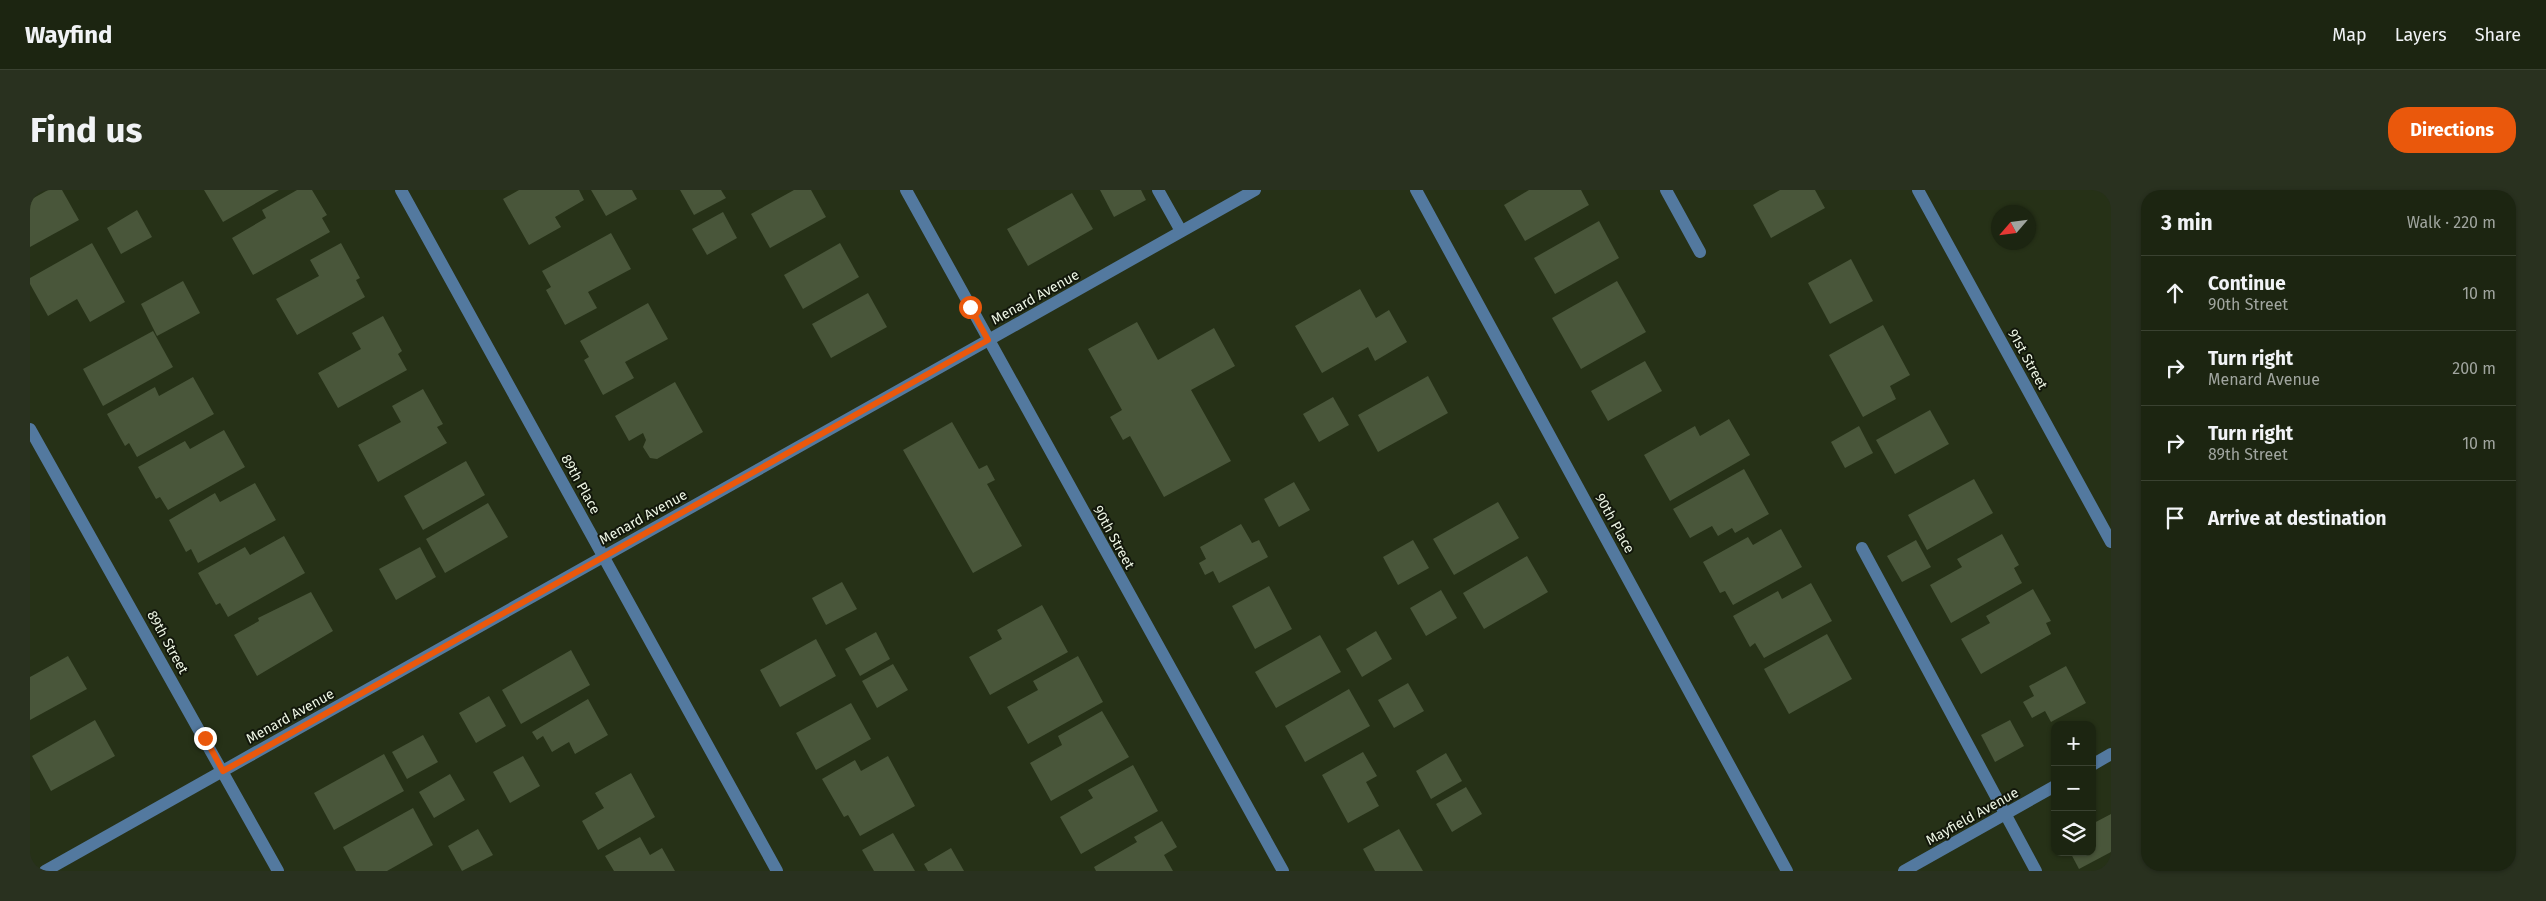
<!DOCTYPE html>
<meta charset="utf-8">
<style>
:root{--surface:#1c2511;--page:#29311f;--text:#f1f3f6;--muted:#a0a59f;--line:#3a4231;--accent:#ea580c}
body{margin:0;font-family:"Fira Sans",sans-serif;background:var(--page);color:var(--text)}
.controls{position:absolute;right:15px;bottom:15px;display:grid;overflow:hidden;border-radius:10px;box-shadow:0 1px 4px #0004}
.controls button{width:45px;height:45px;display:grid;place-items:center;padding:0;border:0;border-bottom:1px solid var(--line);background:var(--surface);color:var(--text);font:25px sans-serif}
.compass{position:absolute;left:1961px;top:15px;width:45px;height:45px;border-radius:50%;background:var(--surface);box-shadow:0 1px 4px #0004;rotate:242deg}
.stop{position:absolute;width:15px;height:15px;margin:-11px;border:4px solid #ea580c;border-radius:50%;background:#fff}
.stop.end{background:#ea580c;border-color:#fff;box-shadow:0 1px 5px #0008}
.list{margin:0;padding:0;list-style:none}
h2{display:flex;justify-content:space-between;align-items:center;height:65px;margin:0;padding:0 20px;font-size:21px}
h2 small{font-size:16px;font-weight:400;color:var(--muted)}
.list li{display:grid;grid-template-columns:32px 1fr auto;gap:15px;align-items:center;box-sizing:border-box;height:75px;padding:0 20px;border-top:1px solid var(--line)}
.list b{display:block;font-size:19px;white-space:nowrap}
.list p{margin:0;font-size:16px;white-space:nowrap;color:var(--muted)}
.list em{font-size:16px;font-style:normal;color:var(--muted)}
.icon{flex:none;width:28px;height:28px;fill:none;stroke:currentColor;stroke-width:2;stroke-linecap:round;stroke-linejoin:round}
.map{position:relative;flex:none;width:2081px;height:681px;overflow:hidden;border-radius:20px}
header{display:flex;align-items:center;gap:30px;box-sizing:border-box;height:70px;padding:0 25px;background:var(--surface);border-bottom:1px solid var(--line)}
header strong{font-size:24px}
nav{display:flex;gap:28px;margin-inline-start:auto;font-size:18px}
.intro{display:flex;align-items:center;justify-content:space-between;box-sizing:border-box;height:120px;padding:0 30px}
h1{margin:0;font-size:35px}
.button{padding:12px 22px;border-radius:20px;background:var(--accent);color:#fff;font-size:18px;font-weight:700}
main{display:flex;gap:30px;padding:0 30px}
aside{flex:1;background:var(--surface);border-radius:20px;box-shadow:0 1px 4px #0004}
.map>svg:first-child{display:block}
</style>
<header>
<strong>Wayfind</strong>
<nav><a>Map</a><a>Layers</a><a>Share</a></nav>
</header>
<div class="intro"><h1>Find us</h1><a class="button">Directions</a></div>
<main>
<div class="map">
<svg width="2081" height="681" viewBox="0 0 2081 681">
<rect width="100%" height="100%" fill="#263117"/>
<g fill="#49563a">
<path d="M18,0H32L49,30L0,57V10Z"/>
<path d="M174,0H249L193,32Z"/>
<path d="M267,0H282L297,25L292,28L300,42L223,85L202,48L236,28L232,20Z"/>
<path d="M489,0H549L554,10L525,27L531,37L499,55L473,9Z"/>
<path d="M561,0H602L607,9L576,26Z"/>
<path d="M650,0H691L696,8L664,25Z"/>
<path d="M764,0H781L796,27L740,58L721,24Z"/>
<path d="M1070,0H1111L1116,10L1084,27Z"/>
<path d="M1499,0H1551L1559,15L1495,51L1474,15Z"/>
<path d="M1750,0H1785L1795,18L1741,48L1723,15Z"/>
<path d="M1042,3L1063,39L998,76L977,39Z"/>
<path d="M107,20L122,47L91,64L77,38Z"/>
<path d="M693,22L707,48L677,65L662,39Z"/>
<path d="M1569,31L1589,68L1525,104L1504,68Z"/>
<path d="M581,43L601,79L558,102L567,118L535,135L516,100L521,97L512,81Z"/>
<path d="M62,53L95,112L60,132L47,109L18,126L0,94V88Z"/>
<path d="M311,53L330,88L326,90L335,107L267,145L246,109L289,86L280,70Z"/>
<path d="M810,53L829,87L773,119L754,85Z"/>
<path d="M1821,69L1843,111L1800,134L1778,93Z"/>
<path d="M153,91L170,123L127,146L111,114Z"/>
<path d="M1587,91L1616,142L1551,179L1522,128Z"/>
<path d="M1330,99L1346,128L1359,120L1377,152L1345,171L1338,157L1292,183L1265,136Z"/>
<path d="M838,103L857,137L801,168L782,134Z"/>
<path d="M618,113L638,149L595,172L604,188L573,205L554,170L559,167L550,151Z"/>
<path d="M353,126L372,161L368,164L377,180L308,218L288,183L331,159L322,143Z"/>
<path d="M1107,132L1128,170L1184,138L1205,176L1161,200L1201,271L1134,307L1100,246L1093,250L1080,227L1092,220L1058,159Z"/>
<path d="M1853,135L1880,185L1860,196L1866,209L1833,227L1799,165Z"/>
<path d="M123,141L143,177L73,216L53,179Z"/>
<path d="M1615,171L1632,201L1578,231L1561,201Z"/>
<path d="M1398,186L1418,223L1348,262L1328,225Z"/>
<path d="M163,187L184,224L107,267L99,253L95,256L77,224L125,197L129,206Z"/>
<path d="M645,192L673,242L627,269L620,268L613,257L616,250L613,243L599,251L585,226Z"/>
<path d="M393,199L413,234L407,237L417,253L348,292L328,255L371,232L362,216Z"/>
<path d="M1303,207L1319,235L1289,252L1273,224Z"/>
<path d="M1900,220L1919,254L1865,284L1846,250Z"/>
<path d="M1699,229L1720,265L1640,311L1614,265L1665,236L1670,246Z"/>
<path d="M922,232L949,279L957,275L965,290L957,294L992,356L943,383L873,260Z"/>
<path d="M1829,236L1843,263L1815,278L1801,252Z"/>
<path d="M194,240L215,277L138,320L130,307L126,309L108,277L155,251L160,259Z"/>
<path d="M436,271L455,305L393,340L374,306Z"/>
<path d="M1714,279L1739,324L1705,343L1702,338L1688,346L1682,336L1660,348L1643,319Z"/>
<path d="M1944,289L1963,323L1897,360L1878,325Z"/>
<path d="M1264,292L1280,320L1249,337L1234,309Z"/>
<path d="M225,293L246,330L168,373L161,359L156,362L139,330L185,303L190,312Z"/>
<path d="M1468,312L1489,348L1424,385L1403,349Z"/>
<path d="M458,313L478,347L415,383L396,349Z"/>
<path d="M1211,334L1222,353L1229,350L1238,367L1189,393L1183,381L1175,385L1169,373L1176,369L1170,357Z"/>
<path d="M1751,339L1772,377L1703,415L1695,401L1690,403L1673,372L1718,347L1723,355Z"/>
<path d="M1972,344L1989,375L1984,378L1992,393L1921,433L1900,395L1932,377L1927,369Z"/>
<path d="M254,346L275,383L198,427L190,413L186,415L168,383L215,357L220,365Z"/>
<path d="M1383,350L1399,378L1368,395L1353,367Z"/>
<path d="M1886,350L1901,377L1872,392L1857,366Z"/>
<path d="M390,357L406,387L366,410L349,379Z"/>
<path d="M1497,366L1518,402L1454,439L1433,403Z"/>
<path d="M812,392L827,419L796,435L782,408Z"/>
<path d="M1781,393L1802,431L1734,468L1725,453L1720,457L1703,426L1748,401L1752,409Z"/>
<path d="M1239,396L1262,439L1225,459L1202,416Z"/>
<path d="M2003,399L2021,431L2016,433L2021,444L1951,484L1931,449L1960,433L1956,426Z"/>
<path d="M1411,400L1427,428L1396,446L1380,418Z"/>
<path d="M281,402L303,441L227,486L204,445L229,431L228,428Z"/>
<path d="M1012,415L1038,462L960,505L939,467L972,449L967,440Z"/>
<path d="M1346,441L1362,469L1332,487L1316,459Z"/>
<path d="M846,442L860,469L830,486L815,459Z"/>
<path d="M1797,444L1822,489L1759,524L1734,479Z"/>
<path d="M1290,445L1311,482L1246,518L1225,482Z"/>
<path d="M786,449L806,486L750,517L730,480Z"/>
<path d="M541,460L560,495L491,534L472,500Z"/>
<path d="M38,466L57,499L0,530V487Z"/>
<path d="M1048,466L1073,512L998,554L977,517L1008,500L1003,491Z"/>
<path d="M863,474L878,500L847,518L832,491Z"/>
<path d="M2036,476L2056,513L2021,532L2015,521L2002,528L1993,512L2004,506L1999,496Z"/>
<path d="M1378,493L1394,521L1364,538L1348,510Z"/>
<path d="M1319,499L1340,536L1275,572L1255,536Z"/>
<path d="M459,506L476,536L446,553L429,523Z"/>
<path d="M558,509L578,545L545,564L539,552L522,562L513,546L507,550L502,542Z"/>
<path d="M821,513L841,549L786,580L766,543Z"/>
<path d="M1072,521L1099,567L1021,611L1000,573L1032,555L1028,546Z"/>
<path d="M65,530L85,566L21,601L2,566Z"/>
<path d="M1980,530L1994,556L1965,572L1951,545Z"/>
<path d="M393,545L408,572L377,589L362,562Z"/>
<path d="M1333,562L1347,586L1336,592L1349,616L1318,633L1292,585Z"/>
<path d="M1416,563L1432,591L1401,609L1386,581Z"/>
<path d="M354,564L374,601L304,640L284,603Z"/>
<path d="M493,566L510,596L480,613L463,582Z"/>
<path d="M858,566L885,616L830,646L818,625L814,627L792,589L825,570L831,581Z"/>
<path d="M1103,575L1128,621L1051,664L1030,627L1063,608L1058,600Z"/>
<path d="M601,583L625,627L568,660L552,631L574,618L565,603Z"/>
<path d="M420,584L435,610L404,628L389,602Z"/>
<path d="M1436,597L1452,624L1422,642L1406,614Z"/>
<path d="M383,618L403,655L357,681H326L313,657Z"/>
<path d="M2081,624V662L2049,679L2040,662H2062V634Z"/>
<path d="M1132,631L1147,657L1134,665L1143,681H1066L1064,677L1107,652L1104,647Z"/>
<path d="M448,639L463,665L432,681L418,656Z"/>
<path d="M1369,639L1393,681H1345L1333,659Z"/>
<path d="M863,643L885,681H844L832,660Z"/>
<path d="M610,647L620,665L632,658L645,681H584L575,666Z"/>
<path d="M921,658L934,681H898L894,674Z"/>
</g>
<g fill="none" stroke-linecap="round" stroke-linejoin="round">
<g stroke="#53799f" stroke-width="12">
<path d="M371,0L747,681"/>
<path d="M876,0L1253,681"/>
<path d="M1128,0L1151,41"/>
<path d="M1386,0L1757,681"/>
<path d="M1636,0L1670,62"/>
<path d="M1888,0L2081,352"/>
<path d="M0,239L248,681"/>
<path d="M1832,358L2006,681"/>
<path d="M2062,575L2081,564"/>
<path d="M15,681L1225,0"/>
<path d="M1874,681L2025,596"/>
</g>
</g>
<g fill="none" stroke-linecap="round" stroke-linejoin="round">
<path stroke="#ea580c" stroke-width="6" d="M175,548L193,581L224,564L958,150L940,117"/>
</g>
<g text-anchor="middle" stroke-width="4" stroke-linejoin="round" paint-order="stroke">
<g font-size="14" fill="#edf5e4" stroke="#12170b">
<text transform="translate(1005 107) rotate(-29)" y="5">Menard Avenue</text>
<text transform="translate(1998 169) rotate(61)" y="5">91st Street</text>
<text transform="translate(551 294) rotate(61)" y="5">89th Place</text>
<text transform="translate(613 327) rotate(-29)" y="5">Menard Avenue</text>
<text transform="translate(1585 333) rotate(61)" y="5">90th Place</text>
<text transform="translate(1084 347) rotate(61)" y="5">90th Street</text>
<text transform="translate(138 452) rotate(61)" y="5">89th Street</text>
<text transform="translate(260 526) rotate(-29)" y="5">Menard Avenue</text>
<text transform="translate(1942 626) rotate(-29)" y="5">Mayfield Avenue</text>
</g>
</g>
</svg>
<div class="controls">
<button>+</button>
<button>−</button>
<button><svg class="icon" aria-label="layers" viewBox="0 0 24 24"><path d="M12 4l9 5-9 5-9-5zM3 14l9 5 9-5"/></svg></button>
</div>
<svg class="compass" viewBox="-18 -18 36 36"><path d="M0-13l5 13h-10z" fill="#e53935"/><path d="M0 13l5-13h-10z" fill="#a0a59f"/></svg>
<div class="stop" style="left:940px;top:117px"></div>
<div class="stop end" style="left:175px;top:548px"></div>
</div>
<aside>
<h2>3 min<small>Walk · 220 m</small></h2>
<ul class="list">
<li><svg class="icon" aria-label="ahead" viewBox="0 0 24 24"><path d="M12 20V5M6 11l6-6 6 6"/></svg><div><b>Continue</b><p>90th Street</p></div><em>10 m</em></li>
<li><svg class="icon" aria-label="right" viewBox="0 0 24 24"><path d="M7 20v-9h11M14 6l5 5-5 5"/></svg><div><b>Turn right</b><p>Menard Avenue</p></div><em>200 m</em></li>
<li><svg class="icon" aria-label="right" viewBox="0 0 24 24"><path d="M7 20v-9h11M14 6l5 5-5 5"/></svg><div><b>Turn right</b><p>89th Street</p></div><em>10 m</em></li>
<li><svg class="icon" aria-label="arrive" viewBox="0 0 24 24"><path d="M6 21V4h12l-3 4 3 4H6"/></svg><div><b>Arrive at destination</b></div></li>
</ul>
</aside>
</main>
